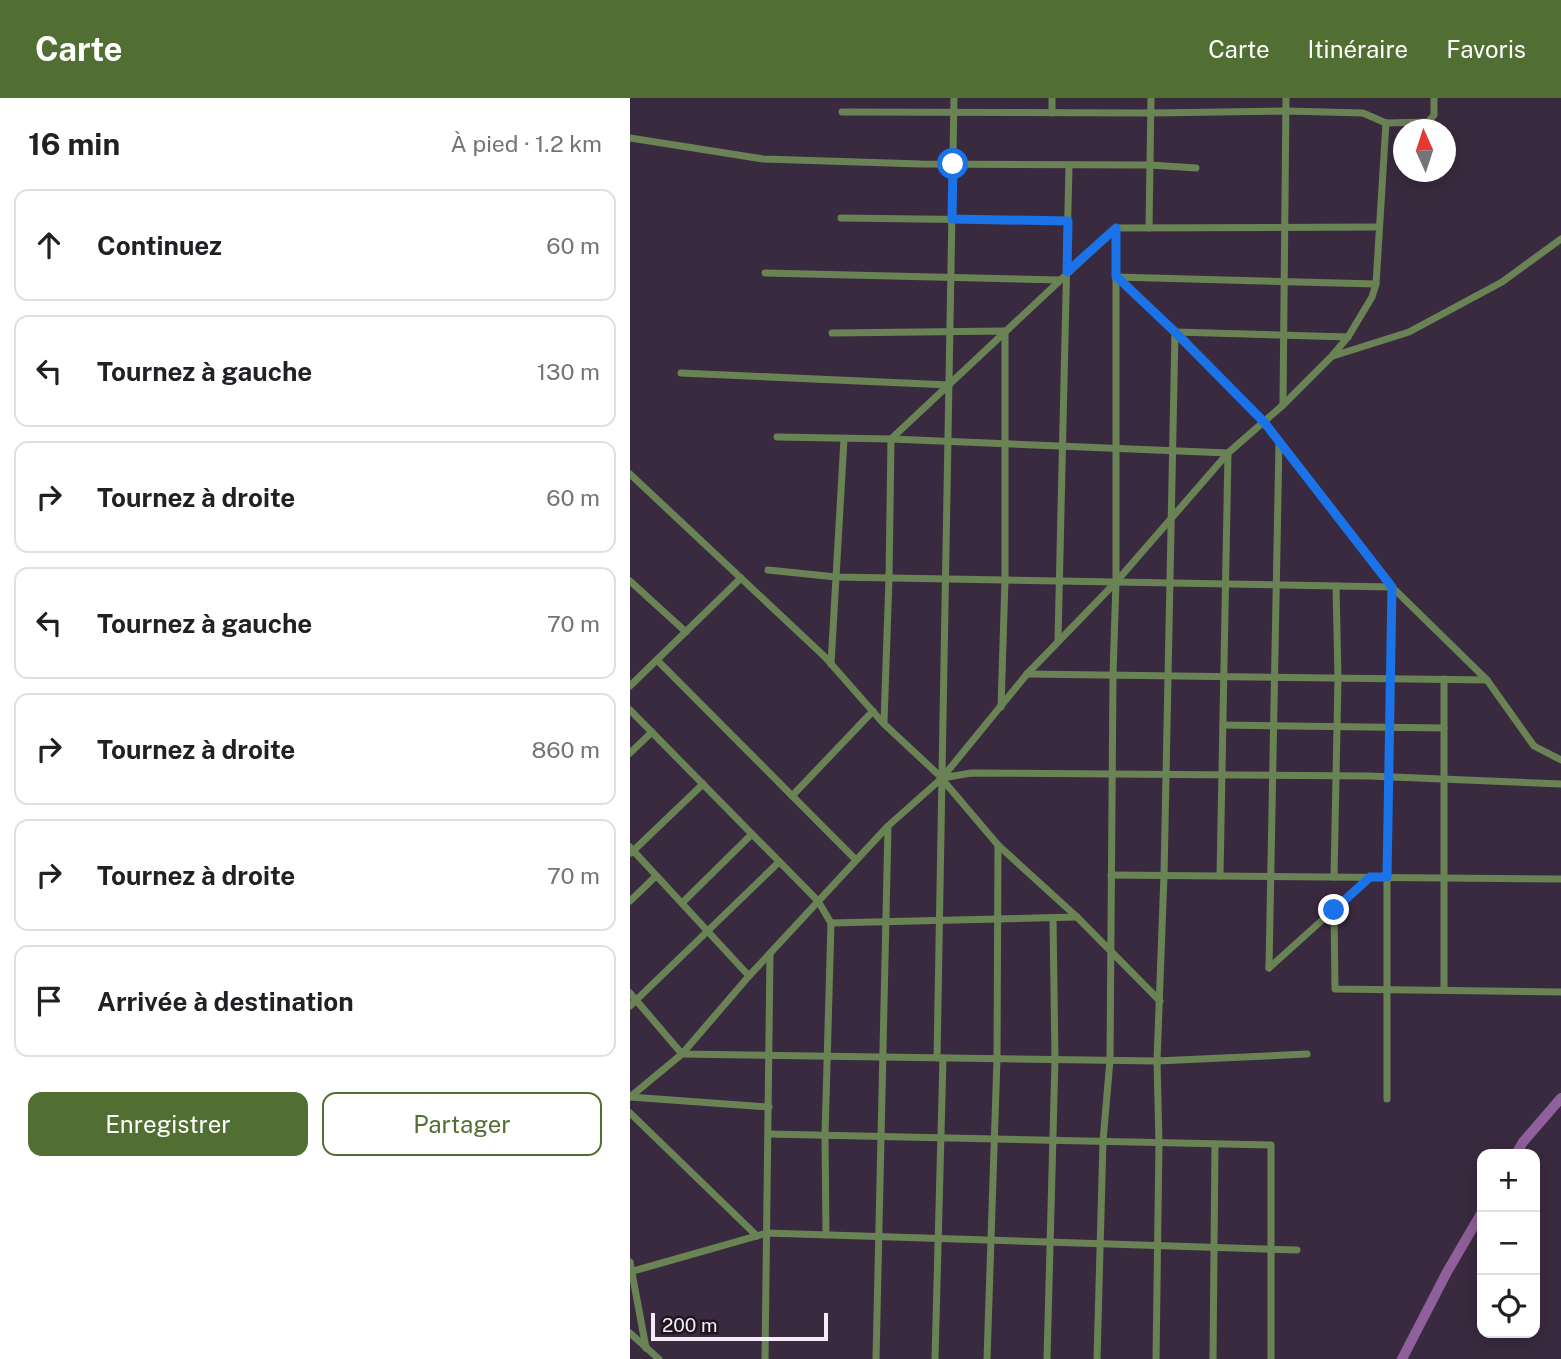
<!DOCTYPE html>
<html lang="fr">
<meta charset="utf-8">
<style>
:root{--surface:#fff;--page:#f2f2f2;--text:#202124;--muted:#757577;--line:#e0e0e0;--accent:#516f33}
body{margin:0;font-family:"Public Sans",sans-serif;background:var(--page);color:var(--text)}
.controls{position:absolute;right:21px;bottom:21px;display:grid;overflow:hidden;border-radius:14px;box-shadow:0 4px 18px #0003}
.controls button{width:63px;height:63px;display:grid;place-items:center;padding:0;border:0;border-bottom:2px solid var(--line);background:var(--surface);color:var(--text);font:35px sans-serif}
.compass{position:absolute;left:763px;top:21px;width:63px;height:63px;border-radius:50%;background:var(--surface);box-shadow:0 4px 18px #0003;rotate:357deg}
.scale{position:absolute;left:21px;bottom:18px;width:177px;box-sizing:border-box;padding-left:7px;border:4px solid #f6ebf9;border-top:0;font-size:19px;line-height:24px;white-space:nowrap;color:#f6ebf9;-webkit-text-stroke:5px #1d161f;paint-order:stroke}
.stop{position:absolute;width:21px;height:21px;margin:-16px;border:5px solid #1a73e8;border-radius:50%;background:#fff}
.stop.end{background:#1a73e8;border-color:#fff;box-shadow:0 2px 7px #0008}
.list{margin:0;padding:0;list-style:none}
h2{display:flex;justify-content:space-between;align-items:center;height:91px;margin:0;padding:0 28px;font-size:30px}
h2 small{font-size:23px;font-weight:400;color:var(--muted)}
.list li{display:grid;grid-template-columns:46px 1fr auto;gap:21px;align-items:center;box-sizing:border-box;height:112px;margin:0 14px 14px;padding:0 14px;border:2px solid var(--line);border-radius:14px}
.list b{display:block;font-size:26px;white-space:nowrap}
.list em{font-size:23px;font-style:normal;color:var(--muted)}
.actions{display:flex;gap:14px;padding:21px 28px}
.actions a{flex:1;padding:16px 0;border:2px solid var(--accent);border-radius:14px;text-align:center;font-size:24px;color:var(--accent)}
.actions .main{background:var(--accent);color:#fff}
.icon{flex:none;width:38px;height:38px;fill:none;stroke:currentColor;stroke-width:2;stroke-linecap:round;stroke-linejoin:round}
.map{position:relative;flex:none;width:931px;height:1261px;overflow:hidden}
header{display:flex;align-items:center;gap:42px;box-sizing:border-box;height:98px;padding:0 35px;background:var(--accent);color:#fff}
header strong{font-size:33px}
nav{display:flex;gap:38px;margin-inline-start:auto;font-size:24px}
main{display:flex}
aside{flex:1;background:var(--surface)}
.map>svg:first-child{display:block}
</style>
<header>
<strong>Carte</strong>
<nav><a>Carte</a><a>Itinéraire</a><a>Favoris</a></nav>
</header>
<main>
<aside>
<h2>16 min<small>À pied · 1.2 km</small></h2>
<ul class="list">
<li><svg class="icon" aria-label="ahead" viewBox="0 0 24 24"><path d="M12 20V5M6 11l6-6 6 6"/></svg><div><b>Continuez</b></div><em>60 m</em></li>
<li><svg class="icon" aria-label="left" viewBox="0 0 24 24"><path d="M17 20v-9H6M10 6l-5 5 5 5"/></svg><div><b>Tournez à gauche</b></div><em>130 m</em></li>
<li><svg class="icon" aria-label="right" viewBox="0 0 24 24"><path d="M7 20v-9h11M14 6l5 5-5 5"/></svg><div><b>Tournez à droite</b></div><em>60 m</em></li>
<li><svg class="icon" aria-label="left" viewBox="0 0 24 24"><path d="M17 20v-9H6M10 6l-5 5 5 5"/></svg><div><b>Tournez à gauche</b></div><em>70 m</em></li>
<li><svg class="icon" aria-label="right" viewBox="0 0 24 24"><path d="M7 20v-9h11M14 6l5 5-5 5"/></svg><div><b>Tournez à droite</b></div><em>860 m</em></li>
<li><svg class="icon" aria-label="right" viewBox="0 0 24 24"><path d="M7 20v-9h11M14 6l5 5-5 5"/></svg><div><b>Tournez à droite</b></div><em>70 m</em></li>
<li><svg class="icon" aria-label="arrive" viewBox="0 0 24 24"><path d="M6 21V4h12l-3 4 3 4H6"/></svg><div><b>Arrivée à destination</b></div></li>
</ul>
<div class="actions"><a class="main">Enregistrer</a><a>Partager</a></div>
</aside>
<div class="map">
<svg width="931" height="1261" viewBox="0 0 931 1261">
<rect width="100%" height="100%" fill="#3a2a3f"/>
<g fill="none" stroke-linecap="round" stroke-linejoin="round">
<g stroke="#8f609b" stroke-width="10">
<path d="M886,1056L893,1044L931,1000"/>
<path d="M772,1261L817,1174L852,1114"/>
</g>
<g stroke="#6a8355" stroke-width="7">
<path d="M212,14L521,15L656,13L733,15L756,25"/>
<path d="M422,15V0"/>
<path d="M0,40L133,61L291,66L520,67L566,70"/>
<path d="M211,120L438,123"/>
<path d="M519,130L521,0"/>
<path d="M135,175L429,182"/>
<path d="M486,179L545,234L634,324L762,489L857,582L904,648L931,662"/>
<path d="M486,179L746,186"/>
<path d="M202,235L375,233V482L371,609"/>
<path d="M703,258L779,234L872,184L931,141"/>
<path d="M51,275L319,287"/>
<path d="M653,307L656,0"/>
<path d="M147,339L261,341L598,355L590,778"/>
<path d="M0,376L195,559L253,625L312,680L341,675L739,678L931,686"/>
<path d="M138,472L206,479L762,489L757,779V1001"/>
<path d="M0,483L56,534"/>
<path d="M428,542L439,68"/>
<path d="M27,562L226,762"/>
<path d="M201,566L214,341"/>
<path d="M397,576L857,582"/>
<path d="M0,588L111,480"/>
<path d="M0,612L188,803L201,825L195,1037L196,1137"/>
<path d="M254,624L259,480L261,341L486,130L749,129"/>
<path d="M593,627L814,630"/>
<path d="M0,655L22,634"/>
<path d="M312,681L368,747L447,819L530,903"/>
<path d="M162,698L243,613"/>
<path d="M0,749L119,878"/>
<path d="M1,755L73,686"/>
<path d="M481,777L931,781"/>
<path d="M704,779L708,580L706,488"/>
<path d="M0,803L26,778"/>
<path d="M52,805L122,736"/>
<path d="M704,812L705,891L931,894"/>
<path d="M201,825L447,819"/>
<path d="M639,870L649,344"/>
<path d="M639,870L740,779"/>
<path d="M814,892V581"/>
<path d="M0,895L52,956L527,963L677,956"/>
<path d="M0,908L149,764"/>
<path d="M307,960L324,0"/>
<path d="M0,999L52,956L119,878L258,728L312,680L397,576L486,484L598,355L653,307L701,259L718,239L742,199L746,186L756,25L798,24L804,17V0"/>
<path d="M0,999L139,1009"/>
<path d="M0,1015L127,1138"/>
<path d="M139,1036L641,1047V1261"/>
<path d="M0,1164L16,1250"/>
<path d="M0,1174L137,1135L667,1152"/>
<path d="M0,1235L29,1261"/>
<path d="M135,1261L140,856"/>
<path d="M246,1261L258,729"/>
<path d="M305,1261L313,960"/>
<path d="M357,1261L367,961L368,747"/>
<path d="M417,1261L425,962L423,821"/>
<path d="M467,1261L473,1043L480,962L483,576L486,484V130"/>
<path d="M526,1261L529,1045L527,963L534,777L545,234L718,239"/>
<path d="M583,1261L585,1046"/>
</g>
</g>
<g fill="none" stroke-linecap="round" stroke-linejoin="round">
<path stroke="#1a73e8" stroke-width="9" d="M323,66L322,121L438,123L437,174L486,130V178L545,234L634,324L762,489L757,779H740L704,812"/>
</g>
</svg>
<div class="controls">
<button>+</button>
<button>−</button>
<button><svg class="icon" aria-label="locate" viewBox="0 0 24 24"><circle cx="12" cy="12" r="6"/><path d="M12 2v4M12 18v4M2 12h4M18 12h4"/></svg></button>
</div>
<svg class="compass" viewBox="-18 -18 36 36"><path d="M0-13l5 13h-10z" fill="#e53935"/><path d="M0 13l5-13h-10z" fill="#757577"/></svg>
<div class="scale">200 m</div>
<div class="stop" style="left:323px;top:66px"></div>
<div class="stop end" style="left:704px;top:812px"></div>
</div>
</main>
